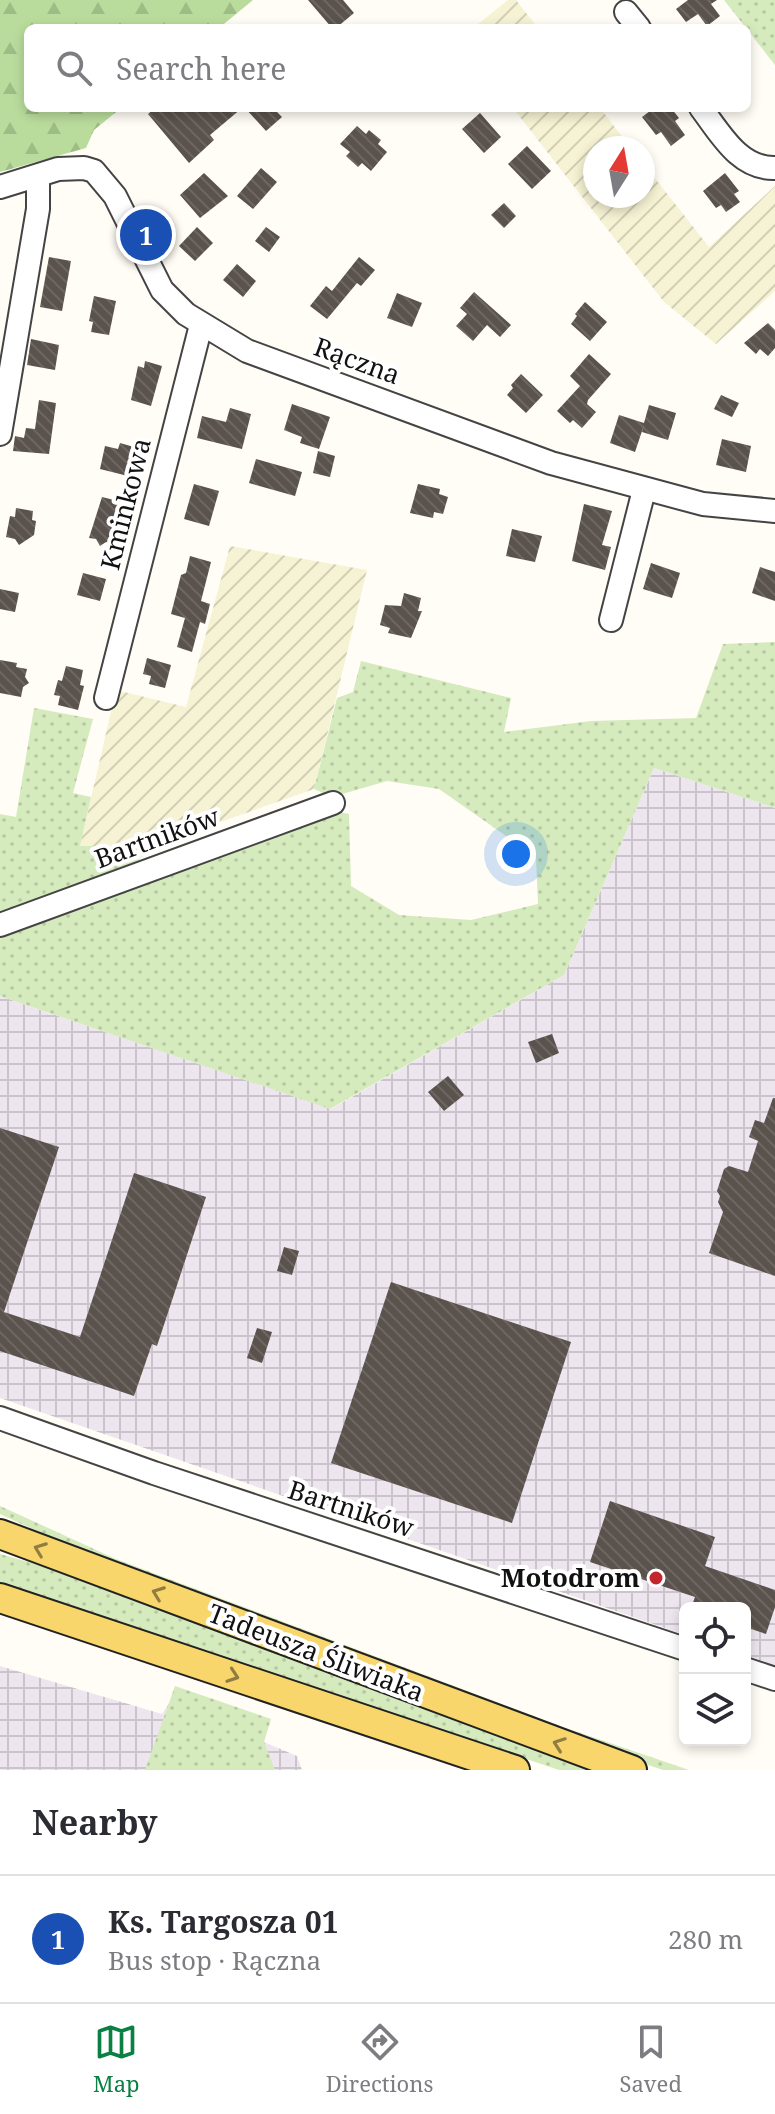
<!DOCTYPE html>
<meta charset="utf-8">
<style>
:root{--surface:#fff;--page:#f7f7f7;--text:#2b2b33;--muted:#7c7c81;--line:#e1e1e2;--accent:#0b8043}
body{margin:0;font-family:"Noto Serif",serif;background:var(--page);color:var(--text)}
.controls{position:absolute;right:24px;bottom:24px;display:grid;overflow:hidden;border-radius:12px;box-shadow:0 4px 12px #0003}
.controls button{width:72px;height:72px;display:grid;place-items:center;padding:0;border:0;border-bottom:2px solid var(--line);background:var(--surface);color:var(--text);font:40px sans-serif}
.compass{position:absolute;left:583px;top:136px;width:72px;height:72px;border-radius:50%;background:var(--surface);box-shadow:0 4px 12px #0003;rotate:11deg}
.you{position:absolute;left:516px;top:854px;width:28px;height:28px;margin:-20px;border:6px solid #fff;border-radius:50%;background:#1a73e8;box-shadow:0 0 0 12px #1a73e833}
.badge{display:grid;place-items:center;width:52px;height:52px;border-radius:50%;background:var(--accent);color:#fff;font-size:26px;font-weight:700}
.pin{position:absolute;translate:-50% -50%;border:4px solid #fff;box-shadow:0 2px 8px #0006}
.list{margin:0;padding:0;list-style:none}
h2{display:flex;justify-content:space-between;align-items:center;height:104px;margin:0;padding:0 32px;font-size:34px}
h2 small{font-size:26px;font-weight:400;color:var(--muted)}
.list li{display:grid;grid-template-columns:52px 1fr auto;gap:24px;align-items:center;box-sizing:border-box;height:128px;padding:0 32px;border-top:2px solid var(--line)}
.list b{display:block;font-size:30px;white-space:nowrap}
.list p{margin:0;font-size:26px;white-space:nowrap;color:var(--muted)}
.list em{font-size:26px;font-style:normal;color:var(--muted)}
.icon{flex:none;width:44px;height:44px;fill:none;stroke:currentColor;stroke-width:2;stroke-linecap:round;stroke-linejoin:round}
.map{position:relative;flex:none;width:775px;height:1770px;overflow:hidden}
.search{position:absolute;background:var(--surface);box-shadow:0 4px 12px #0003;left:24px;right:24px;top:24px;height:88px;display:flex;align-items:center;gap:20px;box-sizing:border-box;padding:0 28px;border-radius:12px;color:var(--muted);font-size:30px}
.sheet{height:232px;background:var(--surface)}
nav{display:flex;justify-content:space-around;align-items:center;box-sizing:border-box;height:112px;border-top:2px solid var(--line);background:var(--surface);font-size:22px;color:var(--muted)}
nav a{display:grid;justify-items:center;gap:4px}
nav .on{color:var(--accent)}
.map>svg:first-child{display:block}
</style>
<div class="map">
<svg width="775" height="1770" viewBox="0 0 775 1770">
<defs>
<pattern id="industrial-grid" width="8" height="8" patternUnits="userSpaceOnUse" patternTransform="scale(2)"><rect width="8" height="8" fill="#eee6ef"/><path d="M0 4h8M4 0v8" fill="none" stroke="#cbc4cc"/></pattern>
<pattern id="farmland-furrows" width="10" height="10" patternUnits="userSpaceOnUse" patternTransform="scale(2)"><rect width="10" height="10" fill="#f6f3d4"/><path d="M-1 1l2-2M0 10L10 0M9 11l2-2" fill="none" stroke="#d2cfb5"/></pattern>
<pattern id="grass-dots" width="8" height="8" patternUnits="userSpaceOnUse" patternTransform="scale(2)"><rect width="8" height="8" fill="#d5ebbd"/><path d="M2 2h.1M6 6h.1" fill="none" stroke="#b6c8a1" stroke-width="1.8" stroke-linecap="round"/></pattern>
<pattern id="forest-firs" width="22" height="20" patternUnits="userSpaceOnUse" patternTransform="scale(2)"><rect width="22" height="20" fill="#b9dc9c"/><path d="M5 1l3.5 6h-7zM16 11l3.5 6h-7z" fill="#9ebc85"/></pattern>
<pattern id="building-back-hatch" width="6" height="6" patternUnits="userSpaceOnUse" patternTransform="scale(2)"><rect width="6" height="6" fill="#5a524d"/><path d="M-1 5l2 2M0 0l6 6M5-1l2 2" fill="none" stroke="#6d6662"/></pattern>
</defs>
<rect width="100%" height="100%" fill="#fffdf5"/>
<g fill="url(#industrial-grid)">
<path d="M654,768L775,808V1666L745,1655V1608H685V1635L0,1398V996L331,1109L564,975Z"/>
<path d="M0,1666L162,1714L170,1702L297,1756L302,1770H0Z"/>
</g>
<g fill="url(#farmland-furrows)">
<path d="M508,0H516L538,28H473Z"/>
<path d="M513,108H600L631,148H595V196H643V163L709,247L775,186V291L716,344L664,302Z"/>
<path d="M230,546L367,570L314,789L152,846H80L116,690L186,707Z"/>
</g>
<g fill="url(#grass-dots)">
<path d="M724,0H775V65Z"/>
<path d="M775,642V808L654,768L564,975L330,1109L0,996V932L328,810L349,814L351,886L399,915L471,920L538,904L536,857L439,789L387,781L332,797L314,789L337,698L353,692L361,661L511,698L504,732L591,721L696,718L723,644Z"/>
<path d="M34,708L93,719L73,793L91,797L80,846H152L135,863L0,913V814L16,817Z"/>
<path d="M0,1506L116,1559L563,1727L689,1770H663L560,1735L112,1566L0,1514Z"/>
<path d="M0,1554L99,1582L605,1770H559L0,1582Z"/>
<path d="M175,1686L271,1719L264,1742L275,1770H145Z"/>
</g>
<path fill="url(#forest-firs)" d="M0,0H253L219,28H28V108H121L94,130L86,148L0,172Z"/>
<g fill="url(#building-back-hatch)">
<path d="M308,0H343L354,13L336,28H332Z"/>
<path d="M688,0H717L711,4L720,16L707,26L698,14L686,22L676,9Z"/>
<path d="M155,108H242L210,135L214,140L189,163L148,114Z"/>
<path d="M245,108H273L282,117L266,131Z"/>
<path d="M654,108H671L679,118L675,121L685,135L671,146L661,132L656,135L642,117Z"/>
<path d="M480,113L501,137L484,153L462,129Z"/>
<path d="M357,126L366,134L369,130L381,140L378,144L387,152L371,171L362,163L358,167L346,156L350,152L340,144Z"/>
<path d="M527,146L551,171L532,189L508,164Z"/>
<path d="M261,168L277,182L253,209L237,196Z"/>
<path d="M204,173L228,196L200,218L180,195Z"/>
<path d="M725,173L739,191L734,194L740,202L726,212L721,205L716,208L703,191Z"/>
<path d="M504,203L516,216L504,228L491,215Z"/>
<path d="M197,227L213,243L195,261L179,246Z"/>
<path d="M266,227L280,237L269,252L255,241Z"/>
<path d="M49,257L71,261L62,311L40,307Z"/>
<path d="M359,257L375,270L361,286L357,283L327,319L310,306L326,286L332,291Z"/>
<path d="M237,264L256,281L243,297L223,280Z"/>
<path d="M474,292L511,325L500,337L487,325L473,341L456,326L467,314L460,308Z"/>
<path d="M397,293L422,303L412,327L387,318Z"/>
<path d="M94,296L116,301L109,335L91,332L93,322L89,321Z"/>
<path d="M585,302L607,322L590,341L571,324L577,316L575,314Z"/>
<path d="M768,323L775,330V348L768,356L760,349L756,354L744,343Z"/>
<path d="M31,339L59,345L55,370L27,365Z"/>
<path d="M589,354L611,374L588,400L587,404L596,412L582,428L573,420L570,423L557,411L580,386L570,376Z"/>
<path d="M145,361L162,366L151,406L131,400L138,366L144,368Z"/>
<path d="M521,374L543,395L526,413L507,395L513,388L511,385Z"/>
<path d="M721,395L739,403L732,417L714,409Z"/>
<path d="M39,400L56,403L49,454L13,451L15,436L24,438L26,428L35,429Z"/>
<path d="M292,404L330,417L319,449L300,443L302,437L284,430Z"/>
<path d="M649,405L676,413L668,440L642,432L644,425L635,452L610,443L619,415L644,423Z"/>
<path d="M230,408L251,414L242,449L197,438L202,416L226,422Z"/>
<path d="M722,439L751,446L746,472L716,465Z"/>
<path d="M120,443L141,449L138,464L132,463L128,476L100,469L105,446L118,449Z"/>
<path d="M318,451L335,456L330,477L313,473Z"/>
<path d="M256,459L302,472L295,496L249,483Z"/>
<path d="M194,484L219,491L209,526L184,519Z"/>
<path d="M418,484L440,489L439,494L448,497L443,514L434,512L433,518L410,513Z"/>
<path d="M102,497L126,503L113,544L106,542L100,546L96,539L89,538Z"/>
<path d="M584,504L612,511L602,545L611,547L605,570L572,561Z"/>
<path d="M16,508L33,511L32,520L36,521L34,535L19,545L15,539L6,537L10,516L15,517Z"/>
<path d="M512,529L542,536L535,562L506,556Z"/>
<path d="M190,556L211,562L201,601L210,604L205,624L200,622L192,652L177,647L185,618L171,614L181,575L186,573Z"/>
<path d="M651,563L680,573L672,598L643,589Z"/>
<path d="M760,567L775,572V601L752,593Z"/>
<path d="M83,573L106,579L100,601L77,595Z"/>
<path d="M0,589L19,593L15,612L0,609Z"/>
<path d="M404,593L421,598L418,611H422L411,638L388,633L390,628L380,625L385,605L401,606Z"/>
<path d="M147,658L171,665L165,688L149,684L151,676L143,674Z"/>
<path d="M0,660L17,663L16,667L27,669L25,677L29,683L23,687L21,697L0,693Z"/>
<path d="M66,666L83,670L80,685L84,686L78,710L58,705L60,696L54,695L58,680L62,681Z"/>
<path d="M552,1034L559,1053L536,1063L528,1042Z"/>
<path d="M448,1076L464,1095L444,1111L428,1092Z"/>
<path d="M773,1098H775V1276L709,1253L723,1212L718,1202L720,1196L717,1191L724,1169L729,1166L748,1172L758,1141L749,1137L755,1120L764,1123Z"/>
<path d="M0,1128L59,1147L4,1312L80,1337L134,1173L206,1197L157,1346L152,1344L134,1396L0,1351Z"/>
<path d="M284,1247L299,1251L292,1275L277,1271Z"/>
<path d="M391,1282L571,1342L512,1523L331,1463Z"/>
<path d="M257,1328L272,1332L262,1363L247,1358Z"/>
<path d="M610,1501L715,1537L705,1566L775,1590V1607L766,1634L745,1627V1608H691L695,1597L590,1562Z"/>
</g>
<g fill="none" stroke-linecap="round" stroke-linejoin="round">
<defs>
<g id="minor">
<path d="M626,12L639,28"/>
<path d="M701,108C720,133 739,169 775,168"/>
<path d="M0,187L58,169L84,168L94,171L115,196L162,290L186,314L247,351L551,463L703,504L775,511"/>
<path d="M0,434L38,209V176"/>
<path d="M611,620L644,490"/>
<path d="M106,698L201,325"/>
<path d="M0,925L333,803"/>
<path d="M0,1418L154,1473L685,1649"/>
<path d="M745,1669L775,1679"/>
</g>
<g id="major">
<path d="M0,1534L632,1770"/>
<path d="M0,1598L515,1770"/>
</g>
</defs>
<use href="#minor" stroke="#444" stroke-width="26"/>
<use href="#major" stroke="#222" stroke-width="32"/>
<use href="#minor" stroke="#fff" stroke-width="22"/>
<use href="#major" stroke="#f9d66b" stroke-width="28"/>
</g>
<defs><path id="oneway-chevron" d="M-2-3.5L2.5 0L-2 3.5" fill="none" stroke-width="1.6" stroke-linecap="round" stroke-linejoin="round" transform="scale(2)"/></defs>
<g stroke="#917d42">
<use href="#oneway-chevron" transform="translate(40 1549) rotate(-159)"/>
<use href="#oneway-chevron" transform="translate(158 1593) rotate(-159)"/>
<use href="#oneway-chevron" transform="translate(233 1676) rotate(19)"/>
<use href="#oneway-chevron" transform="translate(559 1744) rotate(-160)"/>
</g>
<circle fill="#c4262e" stroke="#fff" stroke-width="3" cx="656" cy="1578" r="8"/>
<g text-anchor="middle" stroke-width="8" stroke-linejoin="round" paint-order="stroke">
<g font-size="26" fill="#111" stroke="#fff">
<text transform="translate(357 361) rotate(20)" y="9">Rączna</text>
<text transform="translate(126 504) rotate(-76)" y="9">Kminkowa</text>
<text transform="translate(157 838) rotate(-20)" y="9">Bartników</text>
<text transform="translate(351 1509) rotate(18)" y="9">Bartników</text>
<text transform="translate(316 1653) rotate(21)" y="9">Tadeusza Śliwiaka</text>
</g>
<g font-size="26" font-weight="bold" fill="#111" stroke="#fff" text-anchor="end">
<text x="640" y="1587">Motodrom</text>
</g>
</g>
</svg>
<div class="controls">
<button><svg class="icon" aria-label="locate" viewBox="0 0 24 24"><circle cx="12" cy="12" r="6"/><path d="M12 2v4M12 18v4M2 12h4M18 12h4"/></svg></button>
<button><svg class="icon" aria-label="layers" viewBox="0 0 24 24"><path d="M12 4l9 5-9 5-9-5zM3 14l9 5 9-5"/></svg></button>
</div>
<svg class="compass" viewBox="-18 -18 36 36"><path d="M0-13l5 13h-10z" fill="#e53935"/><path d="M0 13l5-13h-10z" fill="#7c7c81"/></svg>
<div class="you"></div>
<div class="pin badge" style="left:146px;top:235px;background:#1a4fb4">1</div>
<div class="search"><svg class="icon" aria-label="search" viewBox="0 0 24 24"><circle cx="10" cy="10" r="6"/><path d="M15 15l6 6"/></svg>Search here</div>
</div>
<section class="sheet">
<h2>Nearby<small></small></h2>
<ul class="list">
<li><span class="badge" style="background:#1a4fb4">1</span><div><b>Ks. Targosza 01</b><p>Bus stop · Rączna</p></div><em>280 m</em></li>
</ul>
</section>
<nav>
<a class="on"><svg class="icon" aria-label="map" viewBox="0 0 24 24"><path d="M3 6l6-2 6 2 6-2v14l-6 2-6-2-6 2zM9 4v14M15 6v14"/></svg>Map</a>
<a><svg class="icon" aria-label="directions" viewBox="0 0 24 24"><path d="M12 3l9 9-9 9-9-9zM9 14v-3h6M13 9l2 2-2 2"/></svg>Directions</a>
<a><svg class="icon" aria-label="saved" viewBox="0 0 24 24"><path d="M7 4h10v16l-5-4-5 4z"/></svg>Saved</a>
</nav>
